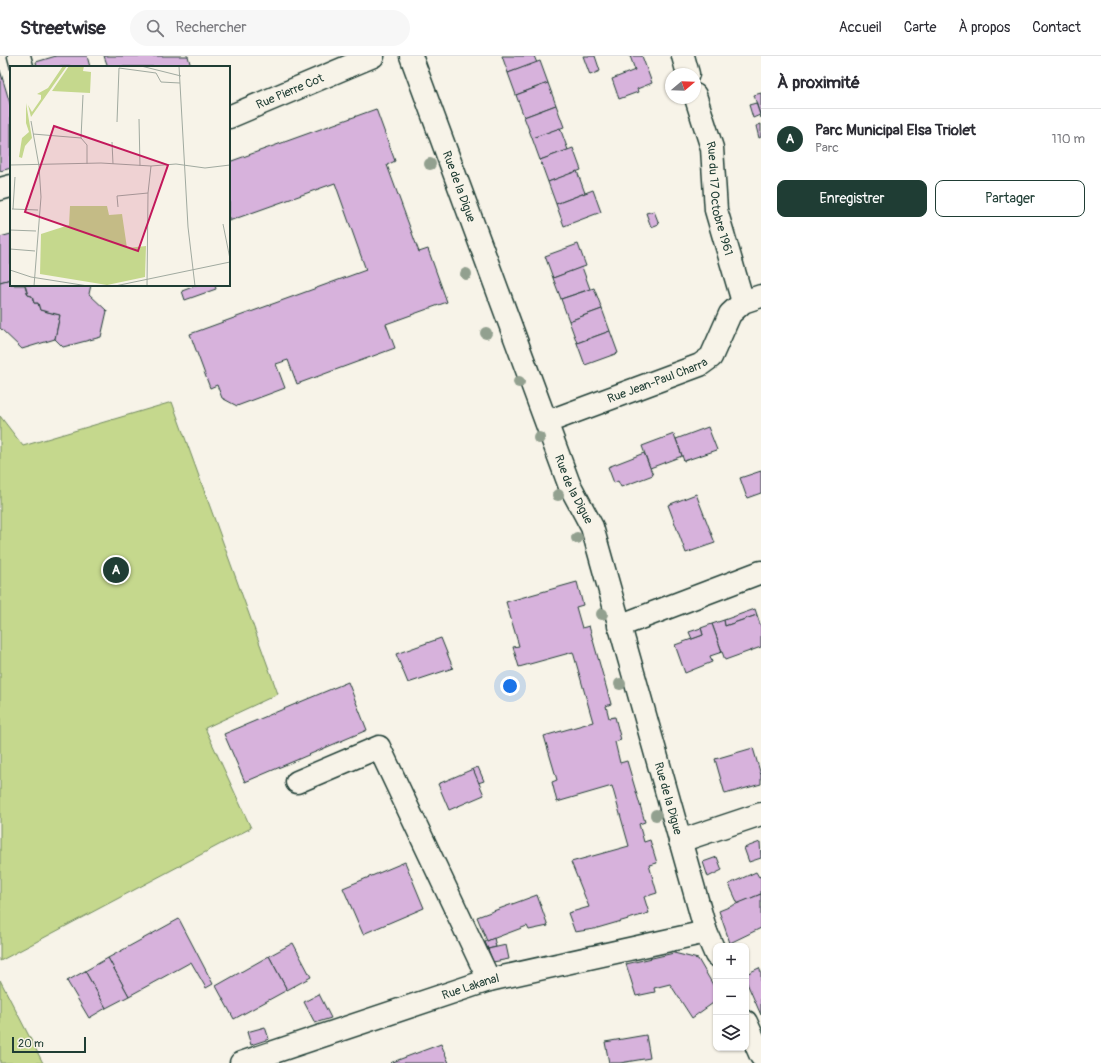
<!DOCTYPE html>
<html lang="fr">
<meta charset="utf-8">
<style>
:root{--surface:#fff;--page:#f7f7f7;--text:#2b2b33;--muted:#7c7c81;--line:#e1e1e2;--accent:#1f3d34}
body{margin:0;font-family:Pangolin,sans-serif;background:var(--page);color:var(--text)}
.controls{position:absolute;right:12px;bottom:12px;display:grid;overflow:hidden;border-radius:8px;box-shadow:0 1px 3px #0004}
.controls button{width:36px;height:36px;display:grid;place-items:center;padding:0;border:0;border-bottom:1px solid var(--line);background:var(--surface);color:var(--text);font:20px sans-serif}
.compass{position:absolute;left:665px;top:12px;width:36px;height:36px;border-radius:50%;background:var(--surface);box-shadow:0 1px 3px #0004;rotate:71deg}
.scale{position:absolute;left:12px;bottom:10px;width:74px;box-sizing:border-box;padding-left:4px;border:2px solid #1f3d34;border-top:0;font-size:11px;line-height:14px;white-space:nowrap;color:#1f3d34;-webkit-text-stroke:3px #f7f3e8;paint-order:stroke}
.you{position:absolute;left:510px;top:630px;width:14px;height:14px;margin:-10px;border:3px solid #fff;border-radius:50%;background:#1a73e8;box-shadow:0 0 0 6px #1a73e833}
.badge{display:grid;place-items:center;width:26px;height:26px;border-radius:50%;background:var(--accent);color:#fff;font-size:13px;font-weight:700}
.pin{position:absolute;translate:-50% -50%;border:2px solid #fff;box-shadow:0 1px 4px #0006}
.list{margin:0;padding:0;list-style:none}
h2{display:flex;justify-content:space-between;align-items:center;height:52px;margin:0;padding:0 16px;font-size:17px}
h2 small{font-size:13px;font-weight:400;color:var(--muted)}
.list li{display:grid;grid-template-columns:26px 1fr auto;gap:12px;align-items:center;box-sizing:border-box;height:60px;padding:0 16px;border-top:1px solid var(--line)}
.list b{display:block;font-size:15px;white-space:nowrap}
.list p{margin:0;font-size:13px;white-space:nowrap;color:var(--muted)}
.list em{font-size:13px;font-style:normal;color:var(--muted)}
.actions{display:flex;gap:8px;padding:12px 16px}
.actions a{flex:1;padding:9px 0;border:1px solid var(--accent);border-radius:8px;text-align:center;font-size:14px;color:var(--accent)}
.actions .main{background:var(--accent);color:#fff}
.icon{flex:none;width:22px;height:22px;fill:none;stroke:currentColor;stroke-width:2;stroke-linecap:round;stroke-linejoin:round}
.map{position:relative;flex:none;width:761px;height:1007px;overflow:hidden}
header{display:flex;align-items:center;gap:24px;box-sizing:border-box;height:56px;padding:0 20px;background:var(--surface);border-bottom:1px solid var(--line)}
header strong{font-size:19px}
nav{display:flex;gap:22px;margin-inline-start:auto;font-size:14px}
.search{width:280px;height:36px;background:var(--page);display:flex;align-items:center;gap:10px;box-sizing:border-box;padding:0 14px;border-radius:22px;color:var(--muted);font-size:15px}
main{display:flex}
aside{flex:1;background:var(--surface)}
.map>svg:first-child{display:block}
</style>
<header>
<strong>Streetwise</strong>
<div class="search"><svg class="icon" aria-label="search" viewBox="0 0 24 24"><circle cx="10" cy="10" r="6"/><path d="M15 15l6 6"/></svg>Rechercher</div>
<nav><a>Accueil</a><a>Carte</a><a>À propos</a><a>Contact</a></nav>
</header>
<main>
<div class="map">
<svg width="761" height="1007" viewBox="0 0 761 1007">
<rect width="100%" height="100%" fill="#f7f3e8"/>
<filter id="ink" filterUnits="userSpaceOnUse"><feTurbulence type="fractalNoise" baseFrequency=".025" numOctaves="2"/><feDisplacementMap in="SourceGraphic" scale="8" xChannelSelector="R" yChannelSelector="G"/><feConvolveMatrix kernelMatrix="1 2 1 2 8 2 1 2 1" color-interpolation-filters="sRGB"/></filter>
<g filter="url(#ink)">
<g fill="#c5d88d" stroke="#728a60">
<path d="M172,346L278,638L205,672L251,772L0,905V360L23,390Z"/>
<path d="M0,924L43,1007H0Z"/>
</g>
<g fill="#d7b2dc" stroke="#1f3d34">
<path d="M56,0H87L90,11H37L36,6Z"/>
<path d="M104,0H188L191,11H108Z"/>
<path d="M502,0H534L537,7L508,17Z"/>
<path d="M583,0H595L600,15L590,19Z"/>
<path d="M630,0H642L652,27L637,33L638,36L619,43L612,23L635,14Z"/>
<path d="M540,5L548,27L516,39L508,17Z"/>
<path d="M0,14L11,51V112L0,115Z"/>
<path d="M548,27L556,49L524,61L516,39Z"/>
<path d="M761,37V62L754,39Z"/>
<path d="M756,47L760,59L753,62L749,49Z"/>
<path d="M556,49L564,71L532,82L524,61Z"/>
<path d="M376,53L395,105L387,109L419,196L428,193L447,246L386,268L395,292L297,328L288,304L276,308L285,332L237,350L222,342L217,329L210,332L190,278L366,214L335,127L229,165V106Z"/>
<path d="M761,68V81L759,82L756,70Z"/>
<path d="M560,72L568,94L540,104L532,82Z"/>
<path d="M573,92L581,114L548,126L540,104Z"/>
<path d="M577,115L585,137L556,148L548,126Z"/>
<path d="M593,134L601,156L564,170L556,148Z"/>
<path d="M654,155L659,168L651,171L646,157Z"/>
<path d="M11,178V223L0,226V181Z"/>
<path d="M578,188L586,210L553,222L545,200Z"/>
<path d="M582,211L590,233L561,243L553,222Z"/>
<path d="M11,223V229H25L28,239L32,240L34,247H38L40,254L60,259L55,283L22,293L0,272V226Z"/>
<path d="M25,229H91L89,238L107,255L101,281L63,291L55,283L60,259L40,254L38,247H34L32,240L28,239Z"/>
<path d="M198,229H215L216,233L185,244L182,235Z"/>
<path d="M594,232L602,253L569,265L561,243Z"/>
<path d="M602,253L610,275L577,287L569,265Z"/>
<path d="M610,275L618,297L585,309L577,287Z"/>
<path d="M708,371L717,394L684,405L676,383Z"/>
<path d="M674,378L682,400L650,412L642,390Z"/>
<path d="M644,397L653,419L621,431L618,425L614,427L608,411Z"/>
<path d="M761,415V437L747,442L740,422Z"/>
<path d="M696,438L715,487L686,497L668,449Z"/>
<path d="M577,526L583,549L576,551L582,572L589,570L611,648L606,650L609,662L615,661L621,684L615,686L620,707L627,705L645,766L639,768L644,786L650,784L657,807L649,809L657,837L644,841L649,857L594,873L575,876L568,857L589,851L571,806L629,790L612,730L557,746L552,726L557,724L544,680L593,666L573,596L519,611L513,591L519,590L506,546Z"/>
<path d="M755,553L757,559L725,570L724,564Z"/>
<path d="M757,559L761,571V591L725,604L712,568L724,564L725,570Z"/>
<path d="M712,568L722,596L710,600L712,606L685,617L675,589L703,579L701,572Z"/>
<path d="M701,572L703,579L692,583L689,576Z"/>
<path d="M441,582L453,612L408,627L396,598Z"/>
<path d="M348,626L367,674L245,726L224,678Z"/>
<path d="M753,692L761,719V728L725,738L715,703Z"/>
<path d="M478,711L484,725L478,727L473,713Z"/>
<path d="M473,713L484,739L449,754L438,728Z"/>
<path d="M760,786L761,802L749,806L744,792Z"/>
<path d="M717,801L722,814L708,821L703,806Z"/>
<path d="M405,806L424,852L363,878L343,832Z"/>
<path d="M756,816L759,821L761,820V838L738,848L729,828Z"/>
<path d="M761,838V872L730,887L719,855Z"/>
<path d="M537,839L548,870L529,874L527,870L487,885L477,861Z"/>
<path d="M179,863L213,928L206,932L191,906L129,940L108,902Z"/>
<path d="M494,882L496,891L488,893L485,886Z"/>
<path d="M293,887L311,921L287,934L269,900Z"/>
<path d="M506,889L509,903L493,906L488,893Z"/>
<path d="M674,897L698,903L716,934V945L692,962L670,928L654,932L655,936L636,940L626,908Z"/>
<path d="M269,900L287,934L234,963L216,930Z"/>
<path d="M108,902L129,940L106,952L85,915Z"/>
<path d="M759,912L761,916V959L746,925V918Z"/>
<path d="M85,915L106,952L89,962L67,925Z"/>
<path d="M319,938L331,962L315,967L304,946Z"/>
<path d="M265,971L269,983L251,989L247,976Z"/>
<path d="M646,979L650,1002L620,1007H609L605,986Z"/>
<path d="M441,988L449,1007H390Z"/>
</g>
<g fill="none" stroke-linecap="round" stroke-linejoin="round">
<defs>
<g id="street">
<path d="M19,0L22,11"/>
<path id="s1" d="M411,0L569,428L592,471L706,876L716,899"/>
<path d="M683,0L688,18"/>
<path id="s2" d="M695,39L712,92L716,154L743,246"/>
<path id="s3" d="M229,61L373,0"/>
<path d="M0,133L11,130"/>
<path id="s4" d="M547,366L700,309L711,301L730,258L743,246L761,240"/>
<path d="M619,570L761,516"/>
<path d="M297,726L379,691L489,924"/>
<path d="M680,785L761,758"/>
<path d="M746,966L761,1000"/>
<path id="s5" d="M241,1007L489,924L706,876"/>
</g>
</defs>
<use href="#street" stroke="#1f3d34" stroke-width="25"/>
<use href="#street" stroke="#f7f3e8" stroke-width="22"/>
</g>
<g fill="#92a08f">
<circle cx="430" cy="108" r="6"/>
<circle cx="466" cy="218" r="6"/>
<circle cx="486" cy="277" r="6"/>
<circle cx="519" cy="326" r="6"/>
<circle cx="539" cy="382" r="6"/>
<circle cx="558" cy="439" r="6"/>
<circle cx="577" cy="482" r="6"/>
<circle cx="602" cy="558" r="6"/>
<circle cx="620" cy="628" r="6"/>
<circle cx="656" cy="759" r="6"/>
</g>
</g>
<g text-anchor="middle" stroke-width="3" stroke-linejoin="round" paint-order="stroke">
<g font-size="12" fill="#1f3d34" stroke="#f7f3e8">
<text dy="4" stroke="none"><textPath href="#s3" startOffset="66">Rue Pierre Cot</textPath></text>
<text dy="4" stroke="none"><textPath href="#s1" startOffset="139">Rue de la Digue</textPath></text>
<text dy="4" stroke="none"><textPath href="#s2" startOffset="107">Rue du 17 Octobre 1961</textPath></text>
<text dy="4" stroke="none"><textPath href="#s4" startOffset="118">Rue Jean-Paul Charra</textPath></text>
<text dy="4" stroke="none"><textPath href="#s1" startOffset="463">Rue de la Digue</textPath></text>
<text dy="4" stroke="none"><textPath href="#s1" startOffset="787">Rue de la Digue</textPath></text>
<text dy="4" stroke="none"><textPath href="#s5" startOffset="242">Rue Lakanal</textPath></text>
</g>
</g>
<g transform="translate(10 10)">
<rect width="220" height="220" fill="#f7f3e8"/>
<path d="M53,0H57L21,51L18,39L22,46L31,33V29L27,28L38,22ZM59,0H74L73,5L81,6L80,27L42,25ZM16,37L22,72L15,80L12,92L9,91L12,72L19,66L16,57ZM60,140H97L99,149L112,148L117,182L136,180L135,211L97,219L30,208L31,168L59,159Z" fill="#c5d88d"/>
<path fill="none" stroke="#a1aaa0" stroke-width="1" d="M131,0L171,10M169,0L178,161L185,220M73,29L71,72L77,79V98M129,53L130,100M21,55L29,100L31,131L24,220M107,56L109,2L146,7L151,16L170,17M23,68L71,72M102,76L103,98M0,99L91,97L141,100L166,98L195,102L220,99M108,141L107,130L138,127M2,143L28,144M3,143L5,111M213,158L220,193M0,164L26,165M0,183L25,185M0,204L21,211L78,220M105,220L220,196M137,220L138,127L141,100"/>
<path fill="#c2185b" fill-opacity="0.15" stroke="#c2185b" stroke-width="2" d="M44,60L158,99L128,185L15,146Z"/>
<rect width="220" height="220" fill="none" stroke="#1f3d34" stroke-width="2"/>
</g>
</svg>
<div class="controls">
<button>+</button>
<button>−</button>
<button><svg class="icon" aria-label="layers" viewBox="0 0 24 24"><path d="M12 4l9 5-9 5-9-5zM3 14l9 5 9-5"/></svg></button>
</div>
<svg class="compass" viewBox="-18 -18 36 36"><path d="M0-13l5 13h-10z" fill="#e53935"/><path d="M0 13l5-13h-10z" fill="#7c7c81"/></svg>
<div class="scale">20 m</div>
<div class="you"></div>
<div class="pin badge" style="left:116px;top:514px">A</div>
</div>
<aside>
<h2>À proximité<small></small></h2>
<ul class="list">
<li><span class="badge">A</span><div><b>Parc Municipal Elsa Triolet</b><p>Parc</p></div><em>110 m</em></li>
</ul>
<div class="actions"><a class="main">Enregistrer</a><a>Partager</a></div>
</aside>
</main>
